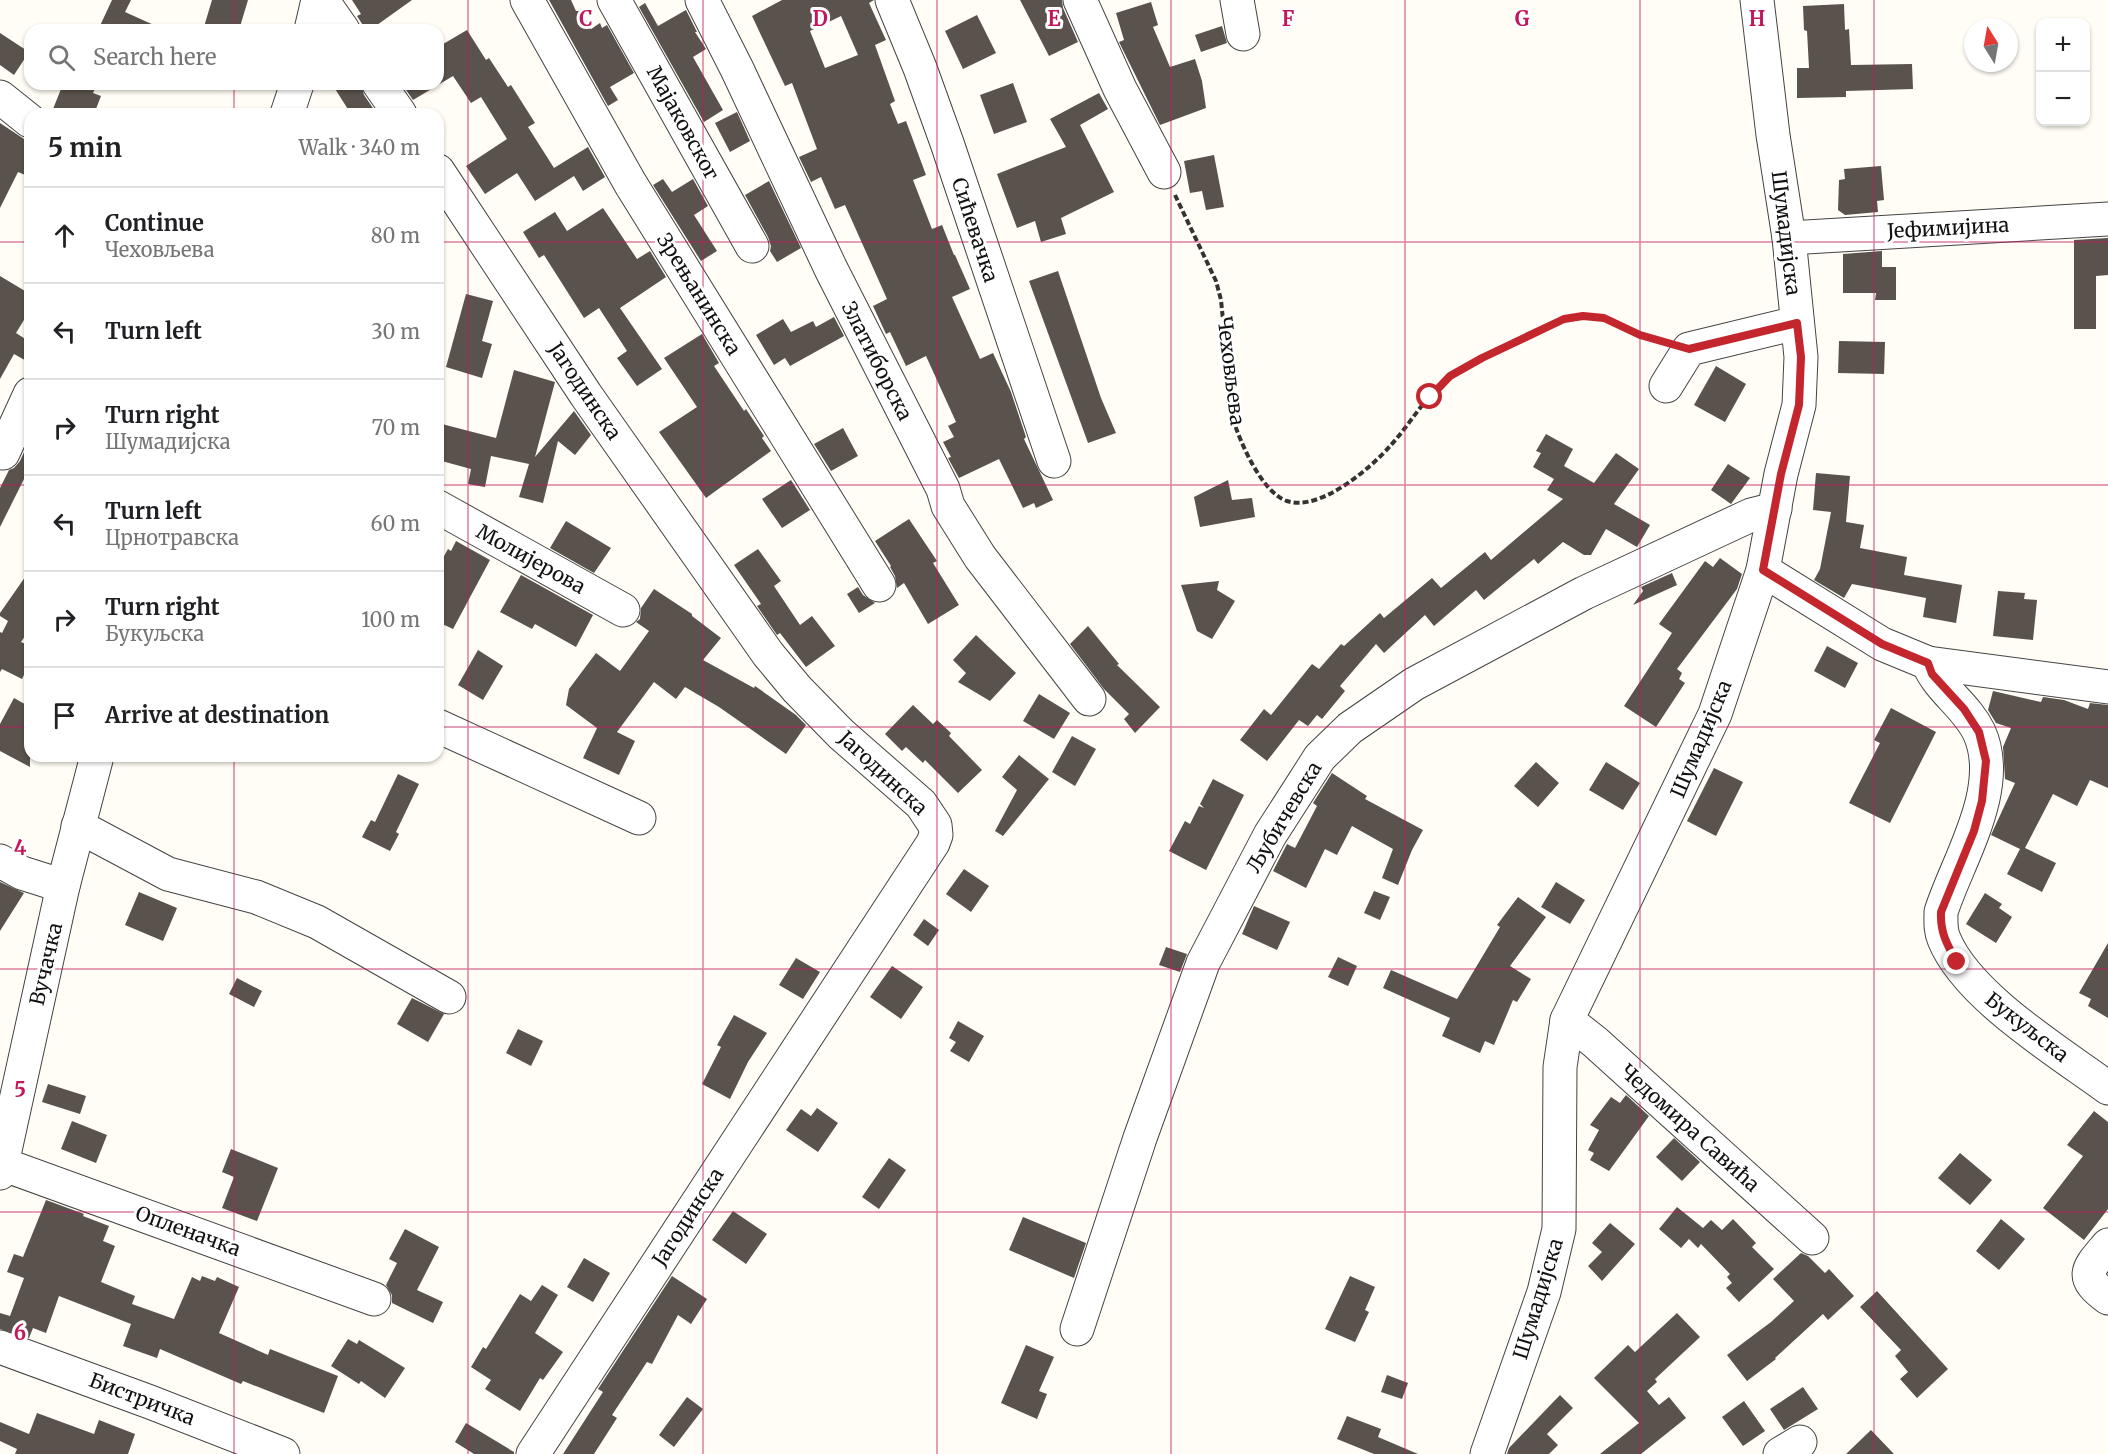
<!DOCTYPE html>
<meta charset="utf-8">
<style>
:root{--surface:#fff;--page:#f2f2f2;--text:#202124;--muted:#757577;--line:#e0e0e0}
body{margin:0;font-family:Merriweather,serif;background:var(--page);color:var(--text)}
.controls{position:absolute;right:18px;top:18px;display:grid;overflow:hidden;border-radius:12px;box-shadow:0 2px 4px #0004}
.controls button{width:54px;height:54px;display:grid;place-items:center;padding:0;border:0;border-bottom:2px solid var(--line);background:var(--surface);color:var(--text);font:30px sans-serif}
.compass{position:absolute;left:1964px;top:18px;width:54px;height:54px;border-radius:50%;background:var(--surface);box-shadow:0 2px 4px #0004;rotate:349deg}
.stop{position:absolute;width:18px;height:18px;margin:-14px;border:4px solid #c4262e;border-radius:50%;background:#fff}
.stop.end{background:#c4262e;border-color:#fff;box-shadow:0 2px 6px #0008}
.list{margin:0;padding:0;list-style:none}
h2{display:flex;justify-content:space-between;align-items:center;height:78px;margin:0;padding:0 24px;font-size:26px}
h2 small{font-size:20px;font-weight:400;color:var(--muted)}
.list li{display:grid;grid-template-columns:39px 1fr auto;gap:18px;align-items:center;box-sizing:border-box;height:96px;padding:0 24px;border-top:2px solid var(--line)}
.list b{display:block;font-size:22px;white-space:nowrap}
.list p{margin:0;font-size:20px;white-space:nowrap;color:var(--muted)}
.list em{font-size:20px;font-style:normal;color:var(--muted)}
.icon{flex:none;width:33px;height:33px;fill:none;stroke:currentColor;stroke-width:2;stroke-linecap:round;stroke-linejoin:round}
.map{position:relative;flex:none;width:2108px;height:1454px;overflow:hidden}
.search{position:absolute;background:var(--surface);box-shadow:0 2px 4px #0004;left:24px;top:24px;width:420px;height:66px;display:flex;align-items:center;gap:15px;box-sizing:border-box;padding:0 21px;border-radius:18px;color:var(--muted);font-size:22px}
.panel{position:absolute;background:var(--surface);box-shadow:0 2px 4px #0004;left:24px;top:108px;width:420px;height:654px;border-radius:18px}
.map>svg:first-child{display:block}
</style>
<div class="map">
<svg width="2108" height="1454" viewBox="0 0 2108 1454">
<rect width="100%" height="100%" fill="#fffdf5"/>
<g fill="#5a524d" fill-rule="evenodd">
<path d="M112,0H131L125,12L165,30H98Z"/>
<path d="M212,0H248L239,30H203Z"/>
<path d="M352,0H412L370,30H366L357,16L361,14Z"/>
<path d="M549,0H571L576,11H581L591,29L600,23L602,28L607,25L634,73L610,87L618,100L608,106Z"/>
<path d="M782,0H874L869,3L886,40L875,45L895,101L890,104L898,124L906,121L926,175L913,180L932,229L942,225L954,255H955L970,289L952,297L980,359L993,353L1011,392L1026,437L1024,439L1053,500L1036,508L1034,503L1023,508L999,459L959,478L948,458L951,457L943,442L954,437L948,426L956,422L926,356L906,366L890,332L886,334L873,306L887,299L845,205L835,209L821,177L811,182L799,157L817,149L792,83L785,86L752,16ZM841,16L858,55L825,68L810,31Z"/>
<path d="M1020,0H1062L1063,8L1078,42L1049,56Z"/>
<path d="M1151,2L1158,25L1153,27L1170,67L1195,59L1202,81L1206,108L1160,125L1119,42L1124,40L1116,13Z"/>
<path d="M645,3L658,26L686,10L697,32H695L706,49L693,57L723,110L704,122L639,7Z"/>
<path d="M1844,4L1845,30L1849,29L1851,65L1912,64L1913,89L1846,91V97L1797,98V68H1809L1807,31L1804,30L1803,6Z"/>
<path d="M977,15L996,53L963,69L945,31Z"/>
<path d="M1222,26L1227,43L1201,52L1195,35Z"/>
<path d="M467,30L486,60L489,58L508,87L511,85L535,123L528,127L554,168L588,147L605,177L583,191L574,176L535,201L517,173L485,194L466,166L507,139L481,97L471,103L453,76L413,100L402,84H438V47Z"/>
<path d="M0,33L29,52L14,75L0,65Z"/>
<path d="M1013,83L1027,122L994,134L980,95Z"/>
<path d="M63,84H97L93,93L101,96L94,114H51Z"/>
<path d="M332,84H361L364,95L377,114H351Z"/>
<path d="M1099,93L1108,109L1080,125L1114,192L1061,218L1066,234L1041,242L1035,221L1017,228L997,174L1066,147L1050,119Z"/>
<path d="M737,112L750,141L730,152L715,123Z"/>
<path d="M0,123L30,143V177L18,172L0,208Z"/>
<path d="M1214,155L1224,207L1206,210L1202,191L1190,193L1184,161Z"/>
<path d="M1881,166L1884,200L1877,201L1878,212L1845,215L1838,210L1839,180L1845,179L1844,169Z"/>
<path d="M663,179L672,192L693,179L708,206L694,215L717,251L701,261L653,185Z"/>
<path d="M769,181L801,248L777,262L770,251L771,246L768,237L745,195Z"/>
<path d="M603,208L637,259L650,251L666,277L620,308L662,369L637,386L617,358L627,351L599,308L584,318L544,255L539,258L523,232L555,212L567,231Z"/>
<path d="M2108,238V275L2096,276V329H2074V240Z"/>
<path d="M1882,251V267H1896V300H1875L1876,293H1843V254Z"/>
<path d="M1058,271L1101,398L1116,433L1088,443L1029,281Z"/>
<path d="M0,276L30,294V310L16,333L30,342V363L14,354L0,379Z"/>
<path d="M466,294L493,301L482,341L492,344L482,378L446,367Z"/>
<path d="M834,317L844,336L790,366L785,358L774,365L756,335L783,319L791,332L813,321L816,327Z"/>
<path d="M702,334L719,363L714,366L744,411L746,409L764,436L762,438L771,451L706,498L659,432L697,407L664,358Z"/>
<path d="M1839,341L1885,342L1884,374L1838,373Z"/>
<path d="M1716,366L1746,384L1725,422L1694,405Z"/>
<path d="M514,370L555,382L535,457L574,411L591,435L575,455L558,441L543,503L519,497L529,464L491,456L485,487L468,484L471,469L438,460V423L496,438Z"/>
<path d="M843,428L858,456L831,471L814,444Z"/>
<path d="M1546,434L1573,449L1564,466L1594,483L1616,453L1639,469L1614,504L1650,525L1637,547L1606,529L1591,555H1584L1563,542L1538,564L1534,559L1484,600L1476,590L1434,626L1425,615L1384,653L1376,644L1340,686L1345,691L1322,719L1317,715L1308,726L1299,720L1267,761L1240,740L1264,709L1271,715L1312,664L1319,669L1341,644L1344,646L1380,613L1384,618L1432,578L1441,588L1485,552L1491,560L1563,499L1547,490L1554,479L1533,467L1541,453L1536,451Z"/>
<path d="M30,439V467L0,527V488L9,470L14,468L20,461Z"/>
<path d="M1728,464L1750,478L1731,504L1711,490Z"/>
<path d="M1816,473L1850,476L1846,522L1864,525L1860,548L1907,557L1904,575L1962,585L1956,623L1923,617L1926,598L1852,584L1844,598L1814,580L1820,569L1831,512L1813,510Z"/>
<path d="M791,480L810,510L782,528L762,499Z"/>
<path d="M1228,480L1232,500L1252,498L1255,517L1200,527L1194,497Z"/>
<path d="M909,519L937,561L933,563L959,605L928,624L904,583L897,588L895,576L890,567L891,566L875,541Z"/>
<path d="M566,521L611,548L594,573L550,548Z"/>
<path d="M456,541L490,560L453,629L438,622V567L448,549L451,551Z"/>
<path d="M758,549L781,581L774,586L800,625L812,616L835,646L806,667L780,633L777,635L757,606L761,604L734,565Z"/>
<path d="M1720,558L1742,574L1737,589L1677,669L1682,673L1679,679L1685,683L1656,727L1624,706L1672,633L1659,624L1705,561L1713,567Z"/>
<path d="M30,570V629L21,642L30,646V663L22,679L2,669L0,672V632L2,633L8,621L0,616V613Z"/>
<path d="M1672,573L1677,585L1633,605L1643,591L1641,587Z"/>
<path d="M521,575L593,615L576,647L535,624L532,629L500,612Z"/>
<path d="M1219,581L1217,590L1235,601L1212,639L1197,631L1181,585Z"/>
<path d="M858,587L863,595L875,603L859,613L847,594Z"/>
<path d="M654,589L692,614V616L721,638L703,660L754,688L755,686L796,715L806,725L786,754L719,707L685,687L676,699L654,682L617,732L635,741L619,775L583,758L597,728L566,705L569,689L596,653L620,671L649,631L636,622L640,619L641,608Z"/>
<path d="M1998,591L2025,593L2024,599L2037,600L2033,640L1993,636Z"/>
<path d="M1088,626L1119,664L1117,665L1160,707L1135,733L1124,719L1129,714L1104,689L1070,644Z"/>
<path d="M976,635L1016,673L990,701L958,682L966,673L953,660Z"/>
<path d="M1827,646L1858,663L1845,688L1814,671Z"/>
<path d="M478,650L503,666L483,700L458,685Z"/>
<path d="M1993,691L2041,702L2043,697L2064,700L2088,709L2090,703L2108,705V788L2090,780L2077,806L2053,794L2025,848L2056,863L2042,892L2007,874L2020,849L1991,835L2015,783L2005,779L2003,747L2011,728L1996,723L1988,710Z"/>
<path d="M1039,694L1070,713L1054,739L1023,721Z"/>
<path d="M14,698L30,707V767L0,751V724Z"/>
<path d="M913,705L933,724L937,720L951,733L949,736L982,770L958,793L925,760L923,763L906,747L902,751L885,734Z"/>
<path d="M1891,708L1936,732L1890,823L1849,803L1880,743L1874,740Z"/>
<path d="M1072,736L1096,749L1075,786L1052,772Z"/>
<path d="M1019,755L1049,779L1003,836L995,831L1017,790L1002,777Z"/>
<path d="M1536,762L1559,783L1538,807L1514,786Z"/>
<path d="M1606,762L1640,783L1623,810L1589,790Z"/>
<path d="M1714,768L1743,782L1716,836L1687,821Z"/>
<path d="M1332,773L1367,796L1365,799L1423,830L1412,850L1398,885L1382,878L1393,849L1352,826L1337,855L1325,849L1306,888L1273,871L1287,844L1295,848L1317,806L1313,803Z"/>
<path d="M398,774L419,784L396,832L399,834L390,851L362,837L371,820L375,822Z"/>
<path d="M1213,779L1244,795L1206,870L1169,851L1185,821L1190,824L1199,806L1204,808L1200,804Z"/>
<path d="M964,869L989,886L971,912L946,894Z"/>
<path d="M0,882L24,893L0,931Z"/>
<path d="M1556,882L1585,900L1570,924L1541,907Z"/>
<path d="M1374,891L1390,897L1380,920L1364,913Z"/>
<path d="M139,892L177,908L163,941L125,925Z"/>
<path d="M1985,893L2002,904L1999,908L2012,917L1996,943L1966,924Z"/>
<path d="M1518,897L1546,917L1510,966L1531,979L1517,1002L1513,1000L1494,1045L1485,1041L1480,1053L1442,1036L1450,1018L1383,988L1391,970L1457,999L1500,927L1497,925Z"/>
<path d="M1254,906L1290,922L1277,950L1242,934Z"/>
<path d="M924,919L939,930L928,946L913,935Z"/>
<path d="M2108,943V1018L2088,1006L2091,999L2079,993Z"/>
<path d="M1166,947L1187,954L1180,972L1159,965Z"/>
<path d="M1338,957L1357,966L1348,986L1328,977Z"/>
<path d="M796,958L820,972L803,999L779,985Z"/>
<path d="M892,966L923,987L901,1019L870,997Z"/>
<path d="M237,978L262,991L254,1007L229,994Z"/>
<path d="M412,998L444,1014L428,1042L397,1024Z"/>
<path d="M734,1015L767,1033L748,1062L730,1099L702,1084L721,1047L717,1045Z"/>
<path d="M958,1021L984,1036L969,1062L950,1051L956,1042L949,1038Z"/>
<path d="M518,1029L543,1041L531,1066L506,1053Z"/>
<path d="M48,1084L86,1096L80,1114L42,1102Z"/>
<path d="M1626,1095L1649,1116L1609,1171L1590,1160L1594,1153L1588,1150L1599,1130L1590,1125L1611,1097L1620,1103Z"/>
<path d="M817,1108L838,1123L818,1152L786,1130L801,1109L811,1116Z"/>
<path d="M2094,1111L2108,1122V1209L2084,1240L2043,1208L2083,1156L2067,1145Z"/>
<path d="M72,1121L107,1135L96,1163L61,1149Z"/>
<path d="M1674,1138L1700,1162L1682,1181L1656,1157Z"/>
<path d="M231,1149L278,1168L257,1221L222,1208L234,1177L222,1172Z"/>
<path d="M1960,1153L1992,1180L1970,1205L1938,1178Z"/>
<path d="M889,1158L906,1170L879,1209L862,1197Z"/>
<path d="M46,1200L84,1214L83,1216L109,1226L103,1241L115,1246L101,1282L135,1296L132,1304L174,1319L192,1277L200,1281L202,1276L215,1281L217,1277L239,1287L219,1333L268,1355L270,1349L338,1376L324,1413L243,1381L241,1384L160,1349L157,1358L123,1346L131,1324L59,1296L46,1333L33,1328L29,1338L0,1329V1313L10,1316L24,1278L7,1272L14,1254L23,1257Z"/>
<path d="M1677,1207L1703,1228L1711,1220L1722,1230L1733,1219L1756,1243L1752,1247L1774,1269L1739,1302L1726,1288L1732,1283L1727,1277L1730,1274L1701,1244L1698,1248L1689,1239L1681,1248L1659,1229Z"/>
<path d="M733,1211L767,1234L746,1264L712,1240Z"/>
<path d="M1023,1217L1086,1243L1074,1278L1009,1250Z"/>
<path d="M2001,1219L2025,1239L1999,1270L1976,1251Z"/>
<path d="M1610,1223L1635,1244L1602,1281L1588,1266L1602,1252L1592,1243Z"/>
<path d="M405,1229L439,1247L417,1290L443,1302L433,1323L392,1303V1295L386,1285L397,1263L389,1259Z"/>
<path d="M1801,1253L1808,1256L1825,1273L1829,1269L1854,1296L1828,1320L1823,1314L1775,1358L1776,1359L1747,1381L1727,1355L1771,1322L1794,1301L1773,1279Z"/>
<path d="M584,1258L610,1273L593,1302L567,1287Z"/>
<path d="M672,1276L707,1299L691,1324L678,1315L652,1364L647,1362L612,1415L617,1418L594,1454H563L603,1392L598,1389Z"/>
<path d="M1350,1276L1375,1287L1365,1310L1369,1312L1355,1342L1325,1329Z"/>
<path d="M542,1285L558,1295L535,1333L563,1352L543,1380L540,1378L520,1411L485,1389L491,1380L471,1367L483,1347L486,1349L520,1294L531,1301Z"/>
<path d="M1877,1291L1948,1369L1917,1398L1900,1379L1908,1372L1895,1356L1901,1350L1860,1307Z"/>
<path d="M1677,1313L1700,1337L1655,1379L1657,1382L1647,1391L1659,1405L1669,1397L1686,1418L1641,1454H1600L1639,1423L1594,1378L1628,1345L1635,1352Z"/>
<path d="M348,1339L357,1344L359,1340L405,1368L385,1398L361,1381L359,1384L331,1366Z"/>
<path d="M1026,1345L1054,1357L1039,1391L1047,1394L1037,1419L1001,1403Z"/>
<path d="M1387,1375L1408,1383L1402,1399L1381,1392Z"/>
<path d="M1803,1387L1818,1409L1784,1430L1770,1409Z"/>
<path d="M1560,1395L1573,1408L1547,1434L1558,1445L1549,1454H1507L1509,1448Z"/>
<path d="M687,1397L703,1409L674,1447L659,1435Z"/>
<path d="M1744,1401L1765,1431L1743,1446L1722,1417Z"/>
<path d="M37,1413L94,1434L99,1420L135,1434L128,1454H15L17,1449L0,1441V1422L29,1434Z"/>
<path d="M1347,1416L1381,1429L1378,1437L1418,1454H1374L1337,1439Z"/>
<path d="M466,1423L514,1452V1454H474L455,1442Z"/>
<path d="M1871,1430L1894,1454H1846Z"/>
</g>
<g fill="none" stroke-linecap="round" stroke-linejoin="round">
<defs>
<g id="minor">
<path d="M322,0L343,30"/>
<path d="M527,0L630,183L879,585"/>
<path d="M614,0L752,246"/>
<path d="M702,0L737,69L831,269L943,489L948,506L980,557L1089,699"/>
<path d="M892,0L920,68L947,143L1054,461"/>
<path d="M1080,0L1120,89L1164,172"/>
<path d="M1237,0L1243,34"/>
<path d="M311,30L318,0"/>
<path d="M379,84L400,114"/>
<path d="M0,97L30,121"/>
<path d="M287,114L297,84"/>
<path d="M438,171L586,395L768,654L797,689L841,734L921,804L935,825L936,835L933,843L533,1454"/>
<path d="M1789,238L2108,219"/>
<path d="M1666,386L1689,349L1797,323"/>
<path d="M3,453L30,394"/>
<path d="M438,507L623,610"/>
<path d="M1763,570L1882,644L1928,663L2108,687"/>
<path d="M1928,663C1939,690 1966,705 1979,732C2005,788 1957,861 1941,912C1941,921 1940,930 1944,939C1967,996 2059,1052 2108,1088"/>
<path d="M438,726L639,818"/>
<path d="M78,826L168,874L256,897L317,922L449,997"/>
<path d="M0,861L22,873L63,886"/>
<path d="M1567,1020L1595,1042L1812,1238"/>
<path d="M2,1164L374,1299"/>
<path d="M0,1173L63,886L97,756"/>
<path d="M2108,1245C2088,1269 2078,1276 2108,1298"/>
<path d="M1077,1329L1140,1138L1203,963L1270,835L1320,757L1350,728L1414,684L1584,593L1751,515L1775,509"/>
<path d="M0,1347L150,1402L283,1454"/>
<path d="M1487,1454L1544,1292L1559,1229L1560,1067L1567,1020L1715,714L1763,570L1781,474L1799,405L1801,357L1789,238L1773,135L1757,0"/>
<path d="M1780,1454L1800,1442"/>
</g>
</defs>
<use href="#minor" stroke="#444" stroke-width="35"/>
<path stroke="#333" stroke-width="4" stroke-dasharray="6 3" stroke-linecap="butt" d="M1175,195L1216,281L1221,300L1233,419C1240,442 1262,493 1287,501C1320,512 1371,468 1391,445C1411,423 1426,395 1450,376C1470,361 1559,317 1582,316C1602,314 1620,327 1637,334C1646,338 1655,340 1664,342"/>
<use href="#minor" stroke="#fff" stroke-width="33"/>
</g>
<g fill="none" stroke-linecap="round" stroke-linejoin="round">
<path stroke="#c4262e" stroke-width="8" d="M1430,397L1450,376L1482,358L1564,319L1583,316L1604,318L1640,335L1689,349L1797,323L1801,357L1799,405L1781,474L1763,570L1882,644L1928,663L1932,674L1964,709L1979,732L1986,761L1982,801L1974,831L1941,912C1940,932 1947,945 1957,962"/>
</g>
<path fill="none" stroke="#c2185b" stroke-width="1.5" stroke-opacity="0.55" d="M234,0V30M468,0V1454M703,0V1454M937,0V1454M1171,0V1454M1405,0V1454M1640,0V1454M1874,0V1454M234,84V114M0,242H30M438,242H2108M0,485H30M438,485H2108M0,727H30M438,727H2108M234,756V1454M0,969H2108M0,1212H2108"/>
<g text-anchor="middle" stroke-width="6" stroke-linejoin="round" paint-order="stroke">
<g font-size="20" fill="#111" stroke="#fff">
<text transform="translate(683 123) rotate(61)" y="7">Мајаковског</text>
<text transform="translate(1948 228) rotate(-3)" y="7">Јефимијина</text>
<text transform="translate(975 230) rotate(72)" y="7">Сићевачка</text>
<text transform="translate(1786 233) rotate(83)" y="7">Шумадијска</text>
<text transform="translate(699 294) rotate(58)" y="7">Зрењанинска</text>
<text transform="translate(877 361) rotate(63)" y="7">Златиборска</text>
<text transform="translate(1231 371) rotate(83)" y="7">Чеховљева</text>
<text transform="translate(585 391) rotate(56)" y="7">Јагодинска</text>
<text transform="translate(531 559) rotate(29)" y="7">Молијерова</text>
<text transform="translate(1701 739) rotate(-67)" y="7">Шумадијска</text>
<text transform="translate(883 773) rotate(43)" y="7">Јагодинска</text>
<text transform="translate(1284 817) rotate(-59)" y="7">Љубичевска</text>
<text transform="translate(46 964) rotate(-77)" y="7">Вучачка</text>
<text transform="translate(2027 1027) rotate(38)" y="7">Букуљска</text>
<text transform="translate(1690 1128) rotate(42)" y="7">Чедомира Савића</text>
<text transform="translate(688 1217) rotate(-57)" y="7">Јагодинска</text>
<text transform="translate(188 1231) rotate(20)" y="7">Опленачка</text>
<text transform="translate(1538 1299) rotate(-73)" y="7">Шумадијска</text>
<text transform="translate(142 1399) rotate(21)" y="7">Бистричка</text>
</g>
</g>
<g font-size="20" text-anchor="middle" font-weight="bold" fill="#c2185b" stroke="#fff" stroke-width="6" stroke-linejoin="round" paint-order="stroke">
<text x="586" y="26">C</text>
<text x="820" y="26">D</text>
<text x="1054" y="26">E</text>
<text x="1288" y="26">F</text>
<text x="1522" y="26">G</text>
<text x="1757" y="26">H</text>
<text x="20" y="855">4</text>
<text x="20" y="1097">5</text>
<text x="20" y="1340">6</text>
</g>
</svg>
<div class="controls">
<button>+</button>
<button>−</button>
</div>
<svg class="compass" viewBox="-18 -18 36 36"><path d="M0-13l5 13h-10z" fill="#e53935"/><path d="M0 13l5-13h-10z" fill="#757577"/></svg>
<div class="stop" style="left:1430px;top:397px"></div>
<div class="stop end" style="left:1957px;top:962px"></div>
<div class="search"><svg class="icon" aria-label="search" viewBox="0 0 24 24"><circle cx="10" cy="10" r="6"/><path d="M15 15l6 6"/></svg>Search here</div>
<section class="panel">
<h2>5 min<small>Walk · 340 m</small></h2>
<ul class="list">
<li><svg class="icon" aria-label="ahead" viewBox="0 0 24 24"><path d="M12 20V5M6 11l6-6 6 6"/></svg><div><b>Continue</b><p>Чеховљева</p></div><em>80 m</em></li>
<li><svg class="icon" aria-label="left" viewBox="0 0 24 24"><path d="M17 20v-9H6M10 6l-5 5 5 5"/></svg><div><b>Turn left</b></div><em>30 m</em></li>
<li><svg class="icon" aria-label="right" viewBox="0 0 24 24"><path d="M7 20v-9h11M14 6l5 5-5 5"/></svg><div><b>Turn right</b><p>Шумадијска</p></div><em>70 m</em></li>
<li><svg class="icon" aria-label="left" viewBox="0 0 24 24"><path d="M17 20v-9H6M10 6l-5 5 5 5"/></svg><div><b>Turn left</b><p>Црнотравска</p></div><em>60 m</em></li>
<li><svg class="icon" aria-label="right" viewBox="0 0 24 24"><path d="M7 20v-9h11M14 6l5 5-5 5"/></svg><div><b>Turn right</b><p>Букуљска</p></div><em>100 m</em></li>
<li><svg class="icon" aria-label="arrive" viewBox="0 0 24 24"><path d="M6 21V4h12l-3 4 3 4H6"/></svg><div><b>Arrive at destination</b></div></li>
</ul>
</section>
</div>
